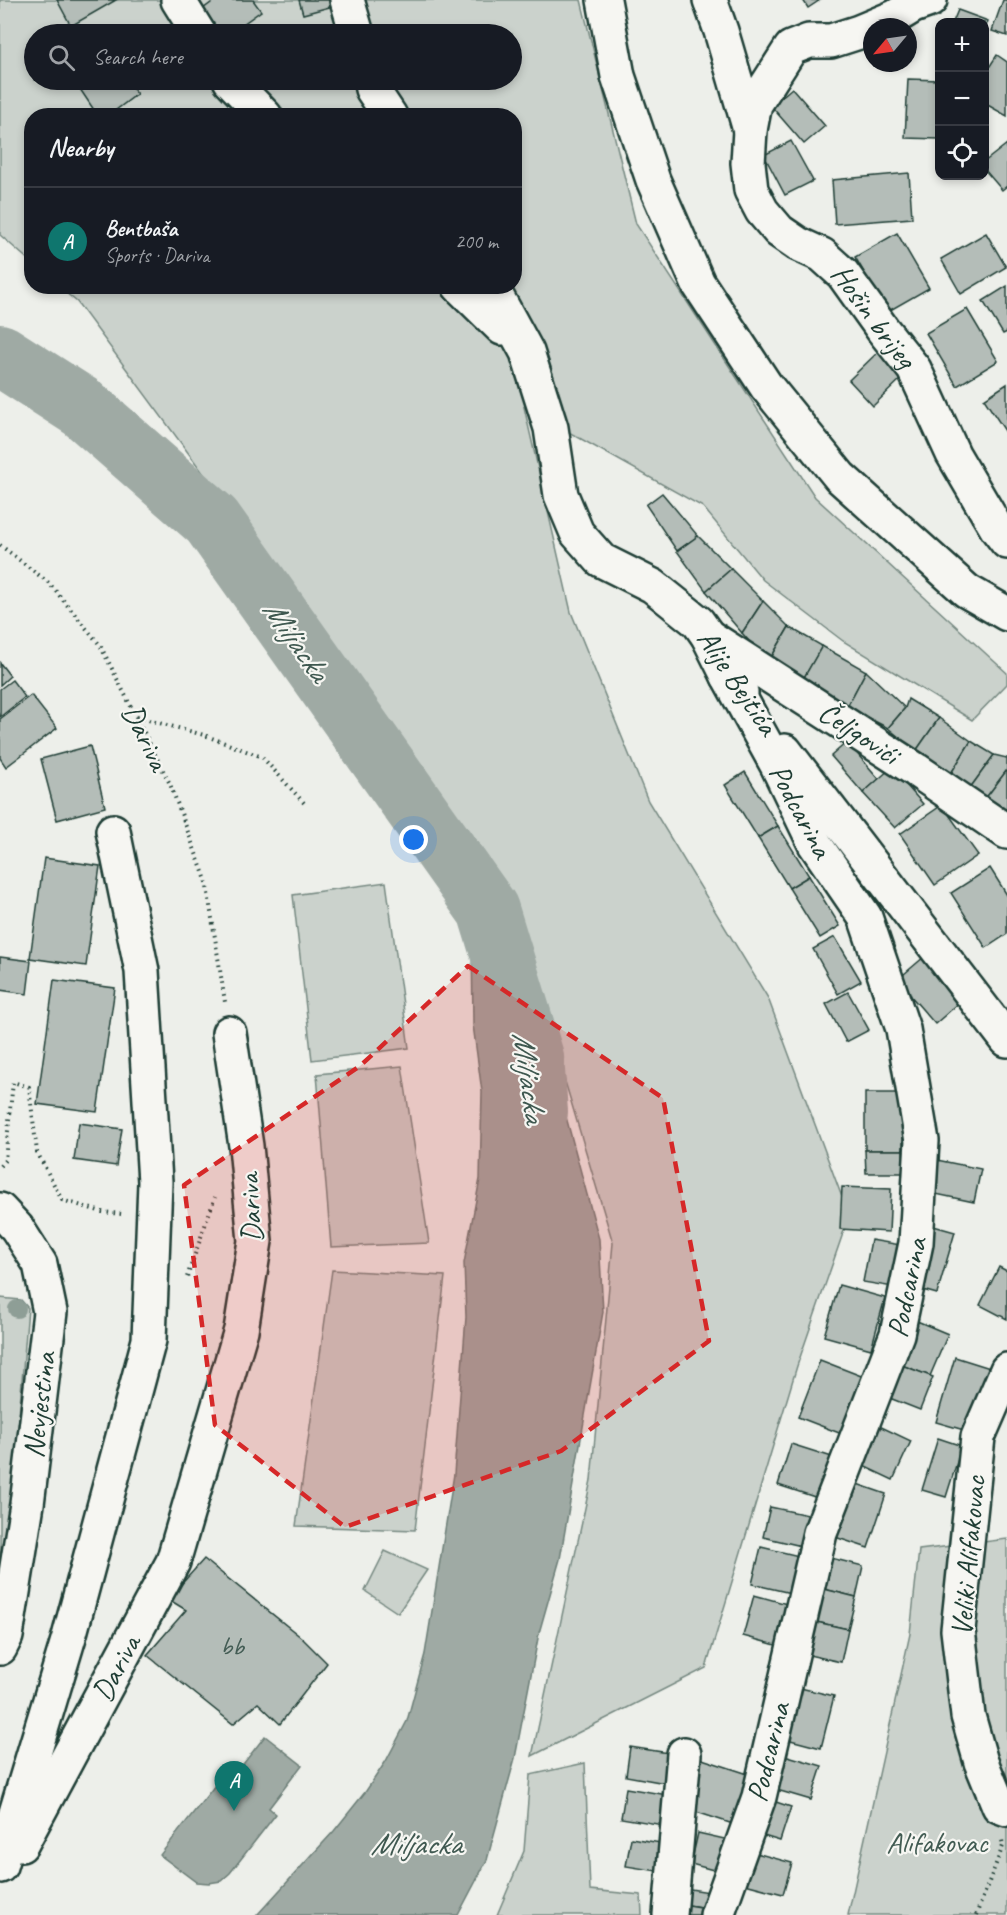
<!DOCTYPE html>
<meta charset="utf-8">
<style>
:root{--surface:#171b24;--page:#242831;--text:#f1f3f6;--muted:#9ea1a6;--line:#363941;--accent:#0f766e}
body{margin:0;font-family:Caveat,sans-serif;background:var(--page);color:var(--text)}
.controls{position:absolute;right:18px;top:18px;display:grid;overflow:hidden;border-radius:12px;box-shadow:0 3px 9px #0003}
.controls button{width:54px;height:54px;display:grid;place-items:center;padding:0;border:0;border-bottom:2px solid var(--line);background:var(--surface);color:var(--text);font:30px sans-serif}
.compass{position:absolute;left:863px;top:18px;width:54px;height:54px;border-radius:50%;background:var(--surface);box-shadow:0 3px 9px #0003;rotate:241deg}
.you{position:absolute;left:414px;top:840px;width:21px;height:21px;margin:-15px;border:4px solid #fff;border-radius:50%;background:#1a73e8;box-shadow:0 0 0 9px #1a73e833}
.badge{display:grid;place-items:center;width:39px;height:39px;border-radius:50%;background:var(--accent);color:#fff;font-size:20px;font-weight:700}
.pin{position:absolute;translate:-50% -50px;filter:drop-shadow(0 2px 3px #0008)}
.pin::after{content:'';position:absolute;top:32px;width:21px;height:18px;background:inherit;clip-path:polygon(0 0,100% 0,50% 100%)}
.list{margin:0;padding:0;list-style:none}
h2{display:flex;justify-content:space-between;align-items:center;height:78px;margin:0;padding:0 24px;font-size:26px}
h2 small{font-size:20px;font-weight:400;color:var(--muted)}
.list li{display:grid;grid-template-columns:39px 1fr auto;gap:18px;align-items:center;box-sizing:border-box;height:108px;padding:0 24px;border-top:2px solid var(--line)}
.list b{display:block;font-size:22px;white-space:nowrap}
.list p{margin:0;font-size:20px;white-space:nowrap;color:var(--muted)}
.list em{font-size:20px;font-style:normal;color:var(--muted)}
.icon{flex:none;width:33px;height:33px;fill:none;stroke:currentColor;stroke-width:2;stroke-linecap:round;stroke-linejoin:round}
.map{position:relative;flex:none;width:1007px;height:1915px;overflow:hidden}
.search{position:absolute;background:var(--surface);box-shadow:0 3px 9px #0003;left:24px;top:24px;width:498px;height:66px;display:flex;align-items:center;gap:15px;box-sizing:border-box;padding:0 21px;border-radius:33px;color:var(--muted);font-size:22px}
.panel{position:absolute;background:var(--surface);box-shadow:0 3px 9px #0003;left:24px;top:108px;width:498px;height:186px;border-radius:24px}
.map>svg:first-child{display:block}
</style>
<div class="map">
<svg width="1007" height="1915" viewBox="0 0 1007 1915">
<rect width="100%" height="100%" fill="#edefea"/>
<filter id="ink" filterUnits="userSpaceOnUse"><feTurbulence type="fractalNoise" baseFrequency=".0167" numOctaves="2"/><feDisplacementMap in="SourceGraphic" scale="12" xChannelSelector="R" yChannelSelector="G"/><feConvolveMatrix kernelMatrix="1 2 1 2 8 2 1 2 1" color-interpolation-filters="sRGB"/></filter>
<g filter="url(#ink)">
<g fill="#cbd2cc" stroke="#758880" stroke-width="1.5" fill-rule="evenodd">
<path d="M0,0H581L636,224L815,497L1007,673V684L972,720L843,641L763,580L703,507L524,407L571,612L648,801L768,998L849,1216L797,1366L706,1668L532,1756L591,1480L613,1243L510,896L352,699L296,599L77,302L59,287L514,286V116H32L31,262L0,235ZM34,34H512V80H34Z"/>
<path d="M386,882L409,1048L312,1060L293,895Z"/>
<path d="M402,1066L429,1243L331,1247L317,1074Z"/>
<path d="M332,1270L445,1276L415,1530L296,1526Z"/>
<path d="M0,1298L21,1300L28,1308L15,1465L3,1573L0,1577Z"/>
<path d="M1007,1539V1915H848L910,1634L919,1550Z"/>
<path d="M385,1551L427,1570L398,1613L365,1591Z"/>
<path d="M585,1763L590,1890L641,1895L642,1915H497L524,1851L530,1775Z"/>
</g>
<g fill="#9faaa4" stroke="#6c7e77" stroke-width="1.5">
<path d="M472,936L475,951L524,1028L558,1087L599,1239L603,1312L560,1559L539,1633L515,1758L487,1860L458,1915H257L334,1831L366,1791L386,1761L407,1721L425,1654L454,1474L466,1317L464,1263L480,1179L482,1092L473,1025Z"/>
<path d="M265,1736L302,1765L269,1808L276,1814L230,1873L221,1881L209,1883L196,1882L160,1855L223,1775L230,1781Z"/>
</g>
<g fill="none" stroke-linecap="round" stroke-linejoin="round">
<path stroke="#9faaa4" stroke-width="62" d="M0,355L83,408L212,521L488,910L533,1057L537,1112"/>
</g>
<g fill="#b4bdb8" stroke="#1f3d34" stroke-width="1.5">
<path d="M57,0H116L71,26Z"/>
<path d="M215,0H253L261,11L229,34H209L195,15Z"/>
<path d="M299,0H340L341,4L303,14Z"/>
<path d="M803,0H820L808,8Z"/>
<path d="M1003,0H1007V36L992,31Z"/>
<path d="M958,10L988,21L984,31V22H953Z"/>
<path d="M997,55L1007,62V116L984,103V75Z"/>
<path d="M908,79L940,80V139L905,138Z"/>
<path d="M74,80H127L137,94L108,116H98Z"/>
<path d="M792,88L825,126L804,144L771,106Z"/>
<path d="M791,141L813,181L785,195L764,155Z"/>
<path d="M1007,144V186L1002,190L984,169V162Z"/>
<path d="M909,173L912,218L835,224L832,180Z"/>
<path d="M897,233L929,288L887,312L855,257Z"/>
<path d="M986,233L1006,267L961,294L941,259Z"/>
<path d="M1007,286V332L1003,334L983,301Z"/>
<path d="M967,309L998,361L957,386L926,333Z"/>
<path d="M880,350L904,376L873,406L849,380Z"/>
<path d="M1007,384V434L984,399Z"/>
<path d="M662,493L698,536L677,551L646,505Z"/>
<path d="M698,536L731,569L706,591L677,551Z"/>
<path d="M731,569L763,601L742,633L706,591Z"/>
<path d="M763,601L789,627L768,663L742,633Z"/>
<path d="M789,627L822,646L802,681L768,663Z"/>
<path d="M822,646L866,671L847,707L802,681Z"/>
<path d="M0,663L10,676L0,685Z"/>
<path d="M866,671L905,708L888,728L847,707Z"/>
<path d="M12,680L25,697L0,717V689Z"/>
<path d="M31,695L57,728L6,767L0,758V719Z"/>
<path d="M908,699L939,718L916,751L888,728L905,708Z"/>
<path d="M939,718L971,741L950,775L916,751Z"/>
<path d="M971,741L994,755L970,788L950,775Z"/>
<path d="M847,742L879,779L863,793L831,756Z"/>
<path d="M90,746L105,807L57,820L41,759Z"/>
<path d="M994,755L1007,758V770L985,799L970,788Z"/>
<path d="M891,768L923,804L895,828L863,793Z"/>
<path d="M1007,770V816L985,799Z"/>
<path d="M745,772L778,826L758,838L725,785Z"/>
<path d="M942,805L978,855L935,885L900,834Z"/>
<path d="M778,826L809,876L789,888L758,838Z"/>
<path d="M44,858L100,866L86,966L30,958Z"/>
<path d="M990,868L1007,895V934L986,948L951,893Z"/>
<path d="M809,876L840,926L820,938L789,888Z"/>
<path d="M835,937L861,981L838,994L813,949Z"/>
<path d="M931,951L968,995L935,1024L897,980Z"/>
<path d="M0,957L31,961L27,994L0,990Z"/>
<path d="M54,980L115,988L97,1112L37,1104Z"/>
<path d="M848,992L869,1030L846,1042L826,1004Z"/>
<rect x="865" y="1093" width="38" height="57"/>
<path d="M79,1123L122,1129L116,1166L74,1160Z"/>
<path d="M865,1150H903L904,1173H866Z"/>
<path d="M937,1160L981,1169L974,1202L931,1193Z"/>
<path d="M842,1187L891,1189L889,1232L840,1229Z"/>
<path d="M930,1225L955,1232L937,1294L912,1287Z"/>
<path d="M871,1240L907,1246L899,1288L863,1282Z"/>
<path d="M999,1267L1007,1271V1319L980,1305Z"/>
<path d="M839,1285L885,1298L871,1349L824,1336Z"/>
<path d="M917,1321L948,1334L930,1376L899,1364Z"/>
<path d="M955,1357L990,1368L971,1432L936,1422Z"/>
<path d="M820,1360L869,1379L847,1436L798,1417Z"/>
<path d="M899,1364L933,1377L920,1410L887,1397Z"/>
<path d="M875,1424L911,1441L893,1480L857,1463Z"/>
<path d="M938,1438L962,1446L946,1497L922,1490Z"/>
<path d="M791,1444L832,1457L818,1498L778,1485Z"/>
<path d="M854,1483L886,1494L868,1548L835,1537Z"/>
<path d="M770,1507L813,1516L806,1547L763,1537Z"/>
<path d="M761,1547L799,1556L791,1593L752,1584Z"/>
<path d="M827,1557L863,1566L856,1597L820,1588Z"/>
<path d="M204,1559L302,1638L327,1663L280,1724L258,1703L233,1724L147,1655L186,1610L168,1599Z"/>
<path d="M820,1588L856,1597L848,1629L812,1621Z"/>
<path d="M754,1595L787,1604L776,1645L743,1636Z"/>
<path d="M812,1621L848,1629L841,1662L804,1654Z"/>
<path d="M792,1686L834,1696L821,1748L779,1737Z"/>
<path d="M630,1747L675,1754L671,1784L626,1776Z"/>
<path d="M781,1754L822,1766L811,1800L770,1788Z"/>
<path d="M696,1757L748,1774L733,1824L681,1807Z"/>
<path d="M626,1788L668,1795L663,1825L621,1818Z"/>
<path d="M767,1799L791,1807L780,1841L757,1834Z"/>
<path d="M698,1833L729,1840L721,1872L691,1864Z"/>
<path d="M631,1838L667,1844L663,1872L626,1866Z"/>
<path d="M749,1851L792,1863L783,1894L741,1883Z"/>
<path d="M684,1888L710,1892L707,1908L682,1904Z"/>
<path d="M682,1904L707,1908L706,1915H681Z"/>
</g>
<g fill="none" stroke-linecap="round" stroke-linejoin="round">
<defs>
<g id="minor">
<path d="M178,0L199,34"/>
<path d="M347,0L357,34"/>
<path d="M710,0L721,31L750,130"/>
<path id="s1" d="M930,0L913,6L895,17L859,32L831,41H809L791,48L755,104L750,130L748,163L751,190L762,211L779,231L798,244L822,255L843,274L883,330L914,369L953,454L997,529L1007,542"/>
<path d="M230,80L265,116"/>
<path d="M370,80L372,89L390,116"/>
<path d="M459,286L502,328"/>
<path d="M491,286L527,352L551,428L561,495L577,533L601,560L653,586L698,622L708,636L728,676L741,693"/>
<path d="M708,636L916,770L1007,832"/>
<path d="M785,751L1007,1040"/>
<path d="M0,1210L17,1228L40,1264L50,1312L27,1504L6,1636L0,1648"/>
<path d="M1007,1370L978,1437L958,1630L968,1716L981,1762L999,1806L1007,1809"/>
<path d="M21,1845L173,1562L241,1330L255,1241L246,1146L229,1033"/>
<path d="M0,1866L69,1637L149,1340L155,1182L142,971L113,831"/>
<path d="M670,1915L684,1754"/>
<path id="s2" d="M717,1915L759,1797L820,1533L897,1334L916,1243L922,1141L903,1029L865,917L815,844L777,765L728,676"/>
</g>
<path id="major" d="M604,0L618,76L653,180L698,283L766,386L840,477L967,591L1007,614"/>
</defs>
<use href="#minor" stroke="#1f3d34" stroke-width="38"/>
<use href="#major" stroke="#1f3d34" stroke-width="38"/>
<g stroke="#1f3d34" stroke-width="4" stroke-dasharray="1.5 4.5" stroke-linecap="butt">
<path d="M0,545L49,583L100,645L170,784L206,880L225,1002"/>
<path d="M137,717L204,735L262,757L305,804"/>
<path d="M0,1166L5,1160L13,1082L29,1087L37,1152L62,1200L102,1212L122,1214"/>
<path d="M187,1277L215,1197"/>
<path d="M976,1915L1003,1846L1002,1840"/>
</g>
<use href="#minor" stroke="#f6f6f2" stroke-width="33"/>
<use href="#major" stroke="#f6f6f2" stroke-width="33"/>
</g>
<circle fill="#8e9e96" cx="17" cy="1309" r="9"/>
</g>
<path fill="#d62828" fill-opacity="0.2" stroke="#d62828" stroke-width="4.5" stroke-dasharray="12 8" stroke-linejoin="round" d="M468,966L663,1098L709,1341L561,1451L345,1527L215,1425L184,1185L360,1066Z"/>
<g text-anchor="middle" stroke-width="4.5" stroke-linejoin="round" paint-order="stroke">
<g font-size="27" fill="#445d55">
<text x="232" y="1655">bb</text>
</g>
<g font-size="30" fill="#1f3d34" stroke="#f6f6f2">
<text dy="10" stroke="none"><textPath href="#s1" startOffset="482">Hošin brijeg</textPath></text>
<text transform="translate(738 682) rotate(56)" y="10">Alije Bejtića</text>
<text transform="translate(859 733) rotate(33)" y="10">Čeljgovići</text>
<text transform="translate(146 737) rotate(64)" y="10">Dariva</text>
<text transform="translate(801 811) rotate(62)" y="10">Podcarina</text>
<text transform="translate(250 1208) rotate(-93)" y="10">Dariva</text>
<text dy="10" stroke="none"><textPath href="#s2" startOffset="657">Podcarina</textPath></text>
<text transform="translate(39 1405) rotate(-83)" y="10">Nevjestina</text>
<text transform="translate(968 1556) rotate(-85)" y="10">Veliki Alifakovac</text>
<text transform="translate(116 1668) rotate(-62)" y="10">Dariva</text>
<text transform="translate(768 1752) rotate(-76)" y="10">Podcarina</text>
</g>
<g font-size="30" fill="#415b52" stroke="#f6f6f2">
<text x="937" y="1852">Alifakovac</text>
</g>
<g font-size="32" font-style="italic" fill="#3f5850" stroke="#f6f6f2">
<text transform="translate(297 640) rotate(55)" y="11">Miljacka</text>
<text transform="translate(530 1077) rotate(82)" y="11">Miljacka</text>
<text x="416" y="1854">Miljacka</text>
</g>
</g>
</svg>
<div class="controls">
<button>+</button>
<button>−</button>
<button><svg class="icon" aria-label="locate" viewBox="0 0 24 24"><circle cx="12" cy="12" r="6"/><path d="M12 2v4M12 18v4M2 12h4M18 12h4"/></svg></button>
</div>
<svg class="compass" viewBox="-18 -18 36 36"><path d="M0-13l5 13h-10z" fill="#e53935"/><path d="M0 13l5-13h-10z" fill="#9ea1a6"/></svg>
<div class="you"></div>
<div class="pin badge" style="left:234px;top:1811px">A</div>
<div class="search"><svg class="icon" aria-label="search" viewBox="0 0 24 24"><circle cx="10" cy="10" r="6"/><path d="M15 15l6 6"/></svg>Search here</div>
<section class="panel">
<h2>Nearby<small></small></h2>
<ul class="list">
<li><span class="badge">A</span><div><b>Bentbaša</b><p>Sports · Dariva</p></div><em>200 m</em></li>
</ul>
</section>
</div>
